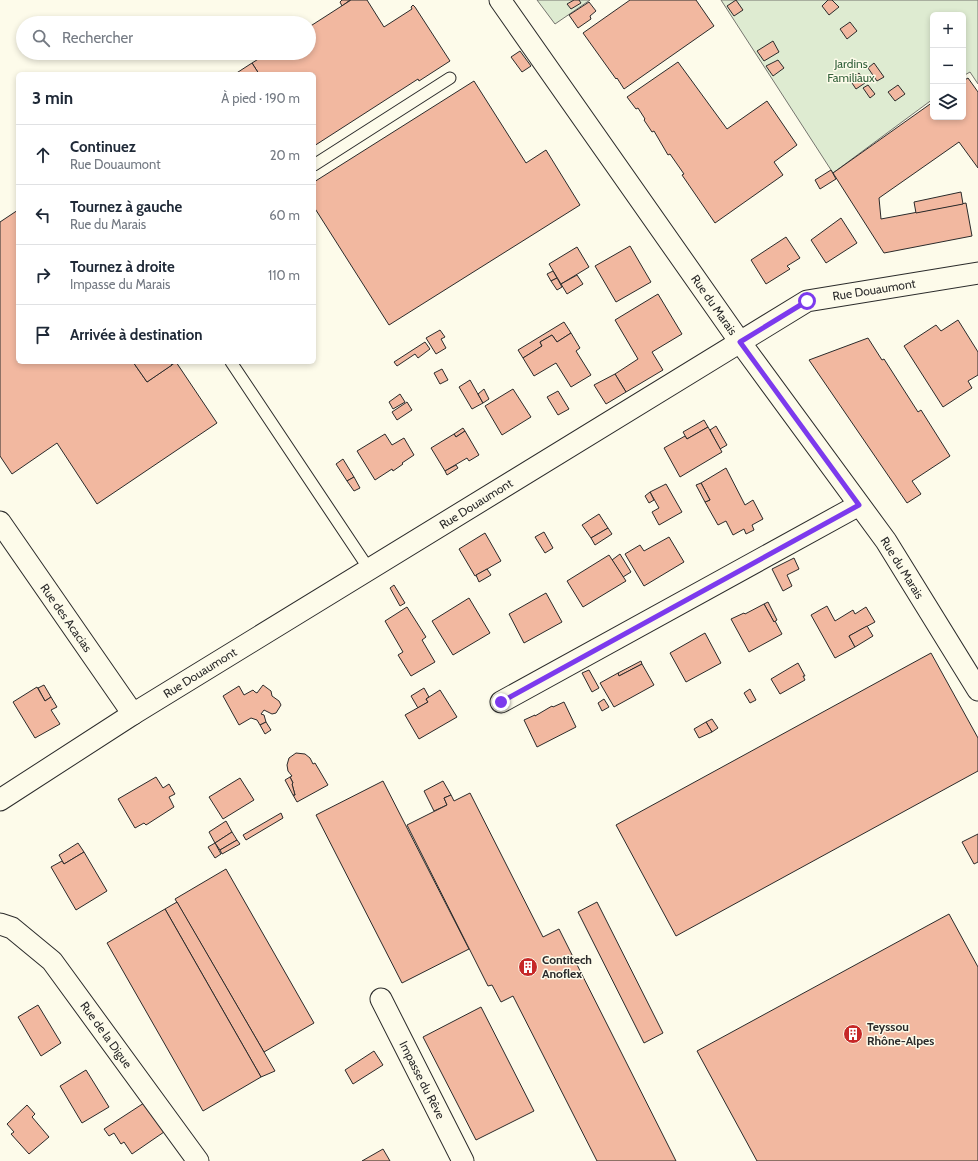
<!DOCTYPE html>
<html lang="fr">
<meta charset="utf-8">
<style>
:root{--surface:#fff;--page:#f2f2f3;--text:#1f2937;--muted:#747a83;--line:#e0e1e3}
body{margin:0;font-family:Cabin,sans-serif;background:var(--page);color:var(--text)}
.controls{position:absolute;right:12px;top:12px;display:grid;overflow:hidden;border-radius:6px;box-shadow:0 2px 6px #0003}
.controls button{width:36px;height:36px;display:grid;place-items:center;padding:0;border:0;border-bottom:1px solid var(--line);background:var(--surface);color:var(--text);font:20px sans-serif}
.stop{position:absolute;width:12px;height:12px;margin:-9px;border:3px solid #7c3aed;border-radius:50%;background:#fff}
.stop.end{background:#7c3aed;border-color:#fff;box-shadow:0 1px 4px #0008}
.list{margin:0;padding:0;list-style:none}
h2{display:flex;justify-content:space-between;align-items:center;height:52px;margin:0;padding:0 16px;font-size:17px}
h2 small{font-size:13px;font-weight:400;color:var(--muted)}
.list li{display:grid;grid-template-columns:26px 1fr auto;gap:12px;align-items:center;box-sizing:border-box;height:60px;padding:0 16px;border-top:1px solid var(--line)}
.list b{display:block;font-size:15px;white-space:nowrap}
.list p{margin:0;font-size:13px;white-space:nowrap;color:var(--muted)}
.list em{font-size:13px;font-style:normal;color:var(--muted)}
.icon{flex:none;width:22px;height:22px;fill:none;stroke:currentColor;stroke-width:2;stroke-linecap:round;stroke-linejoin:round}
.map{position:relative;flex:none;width:978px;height:1161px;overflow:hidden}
.search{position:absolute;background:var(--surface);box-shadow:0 2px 6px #0003;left:16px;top:16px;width:300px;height:44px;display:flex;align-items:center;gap:10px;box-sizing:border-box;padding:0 14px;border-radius:22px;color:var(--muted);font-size:15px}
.panel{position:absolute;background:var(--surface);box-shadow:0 2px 6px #0003;left:16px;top:72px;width:300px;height:292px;border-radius:6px}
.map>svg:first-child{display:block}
</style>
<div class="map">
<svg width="978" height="1161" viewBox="0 0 978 1161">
<rect width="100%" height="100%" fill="#fdfbea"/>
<g fill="#deebd1" stroke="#74746e">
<path d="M537,0H590L555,24Z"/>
<path d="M721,0H978V84L970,72L963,76V15H933V99L833,173Z"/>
</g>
<g fill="#f2b8a0" stroke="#2b2b2b">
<path d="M342,0H350L342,6L340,2Z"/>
<path d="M351,0H367L384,27L412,9L411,7L413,5L415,7L450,61L419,81L418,79L314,146V74H259L252,63L268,53H309V27Z"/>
<path d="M574,0H579L581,3L571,9L567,4Z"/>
<path d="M630,0H696L714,26L624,89L617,78L616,79L583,33Z"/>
<path d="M736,0L743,10L734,16L727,6Z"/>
<path d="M828,0H832L839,7L829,15L822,6Z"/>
<path d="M589,2L596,11L590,16L591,19L578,28L569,15Z"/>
<path d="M850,22L857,31L847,39L840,29Z"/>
<path d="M773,41L779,52L764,61L757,51Z"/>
<path d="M520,51L531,66L522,72L511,57Z"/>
<path d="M778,60L784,68L773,76L766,66Z"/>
<path d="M678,62L727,129L767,101L797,145L774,162L783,175L715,223L682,175L684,174L670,154L668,155L654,131L652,132L644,120L645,119L638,108L636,109L627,97Z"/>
<path d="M252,63L259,74H235Z"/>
<path d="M874,63L884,77L877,81L868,68Z"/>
<path d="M859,73L865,83L856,89L850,80Z"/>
<path d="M968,78L978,92V168L959,142L879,198L881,219L966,203L972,236L884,253L833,173L933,102V117H963V81Z"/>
<path d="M474,81L526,163L546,150L580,205L389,325L314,207V182Z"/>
<path d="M868,85L875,94L870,98L863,88Z"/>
<path d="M898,85L905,94L895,101L888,92Z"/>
<path d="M831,170L836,179L820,189L815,180Z"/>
<path d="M961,192L963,204L916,213L914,202Z"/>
<path d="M18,210V362H133L147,382L176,362L217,423L97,504L57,443L12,474L0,456V222Z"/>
<path d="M841,218L857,243L826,263L811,240Z"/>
<path d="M786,237L800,258L787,266L790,269L766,284L751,260Z"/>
<path d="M630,246L651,282L616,302L595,266Z"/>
<path d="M577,247L589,267L561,284L549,264Z"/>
<path d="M553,271L557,278L551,281L547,274Z"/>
<path d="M577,275L583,284L567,294L561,284Z"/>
<path d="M557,278L562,287L557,290L551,281Z"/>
<path d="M658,294L682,334L652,352L663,370L626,392L615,374L638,359L615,320Z"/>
<path d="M958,320L978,352V375L968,381L972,388L943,407L904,346L936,325L941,331Z"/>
<path d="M564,322L571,333L557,342L552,335L540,342L542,346L523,358L518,350Z"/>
<path d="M440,330L445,337L441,339L446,348L436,354L426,338Z"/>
<path d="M571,333L580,348L576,351L591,375L571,387L556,363L534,376L523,358L542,346L540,342L552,335L557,342Z"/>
<path d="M868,338L882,360L884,359L918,412L921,410L950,456L912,481L921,494L907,503L809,360Z"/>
<path d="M425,342L430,349L418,358L415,354L397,366L394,362Z"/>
<path d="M133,362H170L172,365L147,382Z"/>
<path d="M442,369L448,380L440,384L434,373Z"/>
<path d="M615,374L626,392L606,404L594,385Z"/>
<path d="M470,380L483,403L472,409L459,387Z"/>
<path d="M484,389L489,399L483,403L478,394Z"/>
<path d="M513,389L531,417L502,435L485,406Z"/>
<path d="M558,391L569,409L558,415L547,397Z"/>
<path d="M400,394L405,402L393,409L389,402Z"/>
<path d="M407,402L412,410L397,420L392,412Z"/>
<path d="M704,420L708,427L687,439L683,432Z"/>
<path d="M716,426L727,445L720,449L710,430Z"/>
<path d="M708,427L722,452L680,477L664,448L685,436L687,439Z"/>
<path d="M463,428L465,431L456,437L454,434Z"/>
<path d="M465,431L479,455L469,461L467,458L445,471L431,448L454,434L456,437Z"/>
<path d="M385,434L392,445L404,438L414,455L402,463L403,464L393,471L392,469L375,480L357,451Z"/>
<path d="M343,459L354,477L347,481L336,464Z"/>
<path d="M456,465L458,468L447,475L445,471Z"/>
<path d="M726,468L745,505L753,500L763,519L752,525L754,530L746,534L744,529L733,535L726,521L718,525L705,502L710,500L701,483Z"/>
<path d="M354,477L360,488L354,491L347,481Z"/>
<path d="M701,483L710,500L705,502L696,485Z"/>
<path d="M666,484L682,512L659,525L652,512L659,508L650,492Z"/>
<path d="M650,492L654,500L649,503L645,496Z"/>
<path d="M599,514L608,528L591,538L582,525Z"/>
<path d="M608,528L612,534L595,545L591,538Z"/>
<path d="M544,532L553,548L545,553L535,537Z"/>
<path d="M485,533L501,561L475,576L459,549Z"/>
<path d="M669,537L684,562L644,586L625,554L640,545L644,551Z"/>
<path d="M620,554L631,572L623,577L612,560Z"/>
<path d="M609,555L626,581L583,607L567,581Z"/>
<path d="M794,558L799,569L787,575L792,586L783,591L772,569Z"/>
<path d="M487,569L491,575L479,582L476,575Z"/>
<path d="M394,585L405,603L400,606L390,588Z"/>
<path d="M546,593L562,622L524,643L509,614Z"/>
<path d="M469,598L490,633L453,655L432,621Z"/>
<path d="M768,602L777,620L774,622L764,604Z"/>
<path d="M764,604L774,622L775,621L782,634L749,652L731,619L744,613L745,614Z"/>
<path d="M827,606L835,621L853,610L855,614L866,607L875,622L849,636L855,647L835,658L811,615Z"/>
<path d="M407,607L426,637L422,640L435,662L411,676L398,655L403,652L385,621Z"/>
<path d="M867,626L873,636L855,647L849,636Z"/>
<path d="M705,633L721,663L686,682L670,653Z"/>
<path d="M931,653L978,738V771L676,936L616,825Z"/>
<path d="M641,661L642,664L619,676L618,673Z"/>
<path d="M798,663L805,676H803L805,680L780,694L771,679Z"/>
<path d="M642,664L654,685L614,707L600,683L618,673L619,676Z"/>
<path d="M589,670L599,688L592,692L582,673Z"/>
<path d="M44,685L51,697L45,701L38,688Z"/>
<path d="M263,685L271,691L272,696L279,701L281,705L276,713L272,714L264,710L261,714L264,715L266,722L260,725L257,720L251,718L239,725L223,696L239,686L244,695L253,690L255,692L257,693Z"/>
<path d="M37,687L45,701L51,697L57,707L51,710L60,724L35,738L13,702Z"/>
<path d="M424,688L429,697L426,699L428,702L418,708L411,696Z"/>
<path d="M750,689L756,700L750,703L744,693Z"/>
<path d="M440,690L457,717L419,739L405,715L428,702L426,699Z"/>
<path d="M604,699L609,707L602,711L598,703Z"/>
<path d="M564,702L576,727L537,747L524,720L535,715V716L552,706L553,707Z"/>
<path d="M712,719L718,728L712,732L706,722Z"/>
<path d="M266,722L271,730L265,734L260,725Z"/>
<path d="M706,722L712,732L699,738L694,729Z"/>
<path d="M296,753L305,754L310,758L313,764L315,763L328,785L297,802L293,795H295L292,784L293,783L290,777L292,776L288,771L287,765L289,758Z"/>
<path d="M156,777L163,788L169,784L175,794L169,797L174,807L146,825L144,823L135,828L118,799Z"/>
<path d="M290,777L293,783L292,784L295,795H293L285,780Z"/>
<path d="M240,778L254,800L223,819L209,797Z"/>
<path d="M383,781L469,949L402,983L316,815Z"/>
<path d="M443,781L451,795L444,798L447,805L434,811L424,791Z"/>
<path d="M470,793L543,937L559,929L676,1161H597L513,996L501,1002L492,985L488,986L407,825L447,805L444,798L451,795L454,801Z"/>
<path d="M281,813L283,818L246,840L243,835Z"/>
<path d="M226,821L232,832L215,843L209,832Z"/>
<path d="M232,832L237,840L220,850L215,843Z"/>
<path d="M978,834V862L974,864L962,842Z"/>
<path d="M237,840L240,844L222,854L220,850Z"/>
<path d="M78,843L84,852L64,864L59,855Z"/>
<path d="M215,843L221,854L215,858L208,847Z"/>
<path d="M84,852L107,891L76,910L51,867L62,861L64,864Z"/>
<path d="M226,869L314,1023L264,1052L175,899Z"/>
<path d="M177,902L264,1052L275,1071L261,1077L165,909Z"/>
<path d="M597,902L663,1033L644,1043L578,912Z"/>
<path d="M165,909L261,1077L203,1111L107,943Z"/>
<path d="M949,914L978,967V1161H757L697,1051Z"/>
<path d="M38,1005L61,1043L41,1056L18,1017Z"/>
<path d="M481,1007L534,1111L476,1140L423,1037Z"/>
<path d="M374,1051L383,1065L353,1084L345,1070Z"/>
<path d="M86,1070L109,1107L82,1123L60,1086Z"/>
<path d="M144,1103L164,1132L132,1154L124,1142L121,1144L114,1133L109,1136L104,1129Z"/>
<path d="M27,1105L35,1114L32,1117L49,1137L29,1154L11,1134L14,1132L7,1124Z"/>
<path d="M383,1149L390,1161H362Z"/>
</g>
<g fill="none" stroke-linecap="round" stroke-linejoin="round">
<defs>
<g id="service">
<path d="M314,165L450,78"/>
<path d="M231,362L369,569"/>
</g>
<g id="minor">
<path d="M500,0L740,342L886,541L978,690"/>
<path d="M0,522L133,714"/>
<path d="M501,702L859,505"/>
<path d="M0,800L133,714L807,301L978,273"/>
<path d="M0,924L12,928L52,961L198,1161"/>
<path d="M381,999L463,1161"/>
</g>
</defs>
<use href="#service" stroke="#2b2b2b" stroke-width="13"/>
<use href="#minor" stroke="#2b2b2b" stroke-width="23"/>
<use href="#service" stroke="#fdfbea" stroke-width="11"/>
<use href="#minor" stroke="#fdfbea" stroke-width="21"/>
</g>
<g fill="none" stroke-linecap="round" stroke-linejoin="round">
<path stroke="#7c3aed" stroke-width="5" d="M501,702L859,505L740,342L807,301"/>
</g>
<defs>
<symbol id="building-disc" viewBox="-11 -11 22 22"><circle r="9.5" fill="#c62828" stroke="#fdfbea"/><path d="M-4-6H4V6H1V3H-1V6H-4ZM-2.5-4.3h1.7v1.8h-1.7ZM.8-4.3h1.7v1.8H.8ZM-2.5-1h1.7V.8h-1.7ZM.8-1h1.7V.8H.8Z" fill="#fff"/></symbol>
</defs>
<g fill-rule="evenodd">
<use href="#building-disc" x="517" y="956" width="22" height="22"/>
<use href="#building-disc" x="842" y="1023" width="22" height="22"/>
</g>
<g text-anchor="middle" stroke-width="3" stroke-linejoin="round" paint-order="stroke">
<g font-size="12" fill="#34623c" stroke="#fdfbea">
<text x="851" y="68">Jardins<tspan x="851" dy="14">Familiaux</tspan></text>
</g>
<g font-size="12" fill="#2b2b2b" stroke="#fdfbea">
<text transform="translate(874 290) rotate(-9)" y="4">Rue Douaumont</text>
<text transform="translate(714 305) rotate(55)" y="4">Rue du Marais</text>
<text transform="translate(476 504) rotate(-32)" y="4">Rue Douaumont</text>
<text transform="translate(902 568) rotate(58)" y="4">Rue du Marais</text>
<text transform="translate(66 618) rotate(55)" y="4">Rue des Acacias</text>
<text transform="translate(200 673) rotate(-32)" y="4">Rue Douaumont</text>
<text transform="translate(106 1035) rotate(54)" y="4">Rue de la Digue</text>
<text transform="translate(422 1080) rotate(63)" y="4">Impasse du Rêve</text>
</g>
<g font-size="12" font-weight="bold" fill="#2b2b2b" stroke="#fdfbea" text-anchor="start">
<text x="542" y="964">Contitech<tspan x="542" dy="14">Anoflex</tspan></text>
<text x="867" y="1031">Teyssou<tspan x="867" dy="14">Rhône-Alpes</tspan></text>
</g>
</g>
</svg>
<div class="controls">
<button>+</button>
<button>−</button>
<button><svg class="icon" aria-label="layers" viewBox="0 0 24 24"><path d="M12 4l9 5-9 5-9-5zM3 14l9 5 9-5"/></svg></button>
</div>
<div class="stop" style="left:807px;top:301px"></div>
<div class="stop end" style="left:501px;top:702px"></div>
<div class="search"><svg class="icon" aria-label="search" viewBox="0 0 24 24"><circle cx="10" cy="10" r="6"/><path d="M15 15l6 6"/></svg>Rechercher</div>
<section class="panel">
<h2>3 min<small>À pied · 190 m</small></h2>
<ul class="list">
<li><svg class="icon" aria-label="ahead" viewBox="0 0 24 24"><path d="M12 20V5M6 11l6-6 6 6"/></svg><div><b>Continuez</b><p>Rue Douaumont</p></div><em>20 m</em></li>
<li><svg class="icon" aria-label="left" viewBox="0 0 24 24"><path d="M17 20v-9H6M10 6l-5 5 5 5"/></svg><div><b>Tournez à gauche</b><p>Rue du Marais</p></div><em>60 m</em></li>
<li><svg class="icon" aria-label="right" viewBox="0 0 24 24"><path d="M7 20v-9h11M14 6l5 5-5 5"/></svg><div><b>Tournez à droite</b><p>Impasse du Marais</p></div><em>110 m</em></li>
<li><svg class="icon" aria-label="arrive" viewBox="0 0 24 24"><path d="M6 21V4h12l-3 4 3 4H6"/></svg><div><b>Arrivée à destination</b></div></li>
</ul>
</section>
</div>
